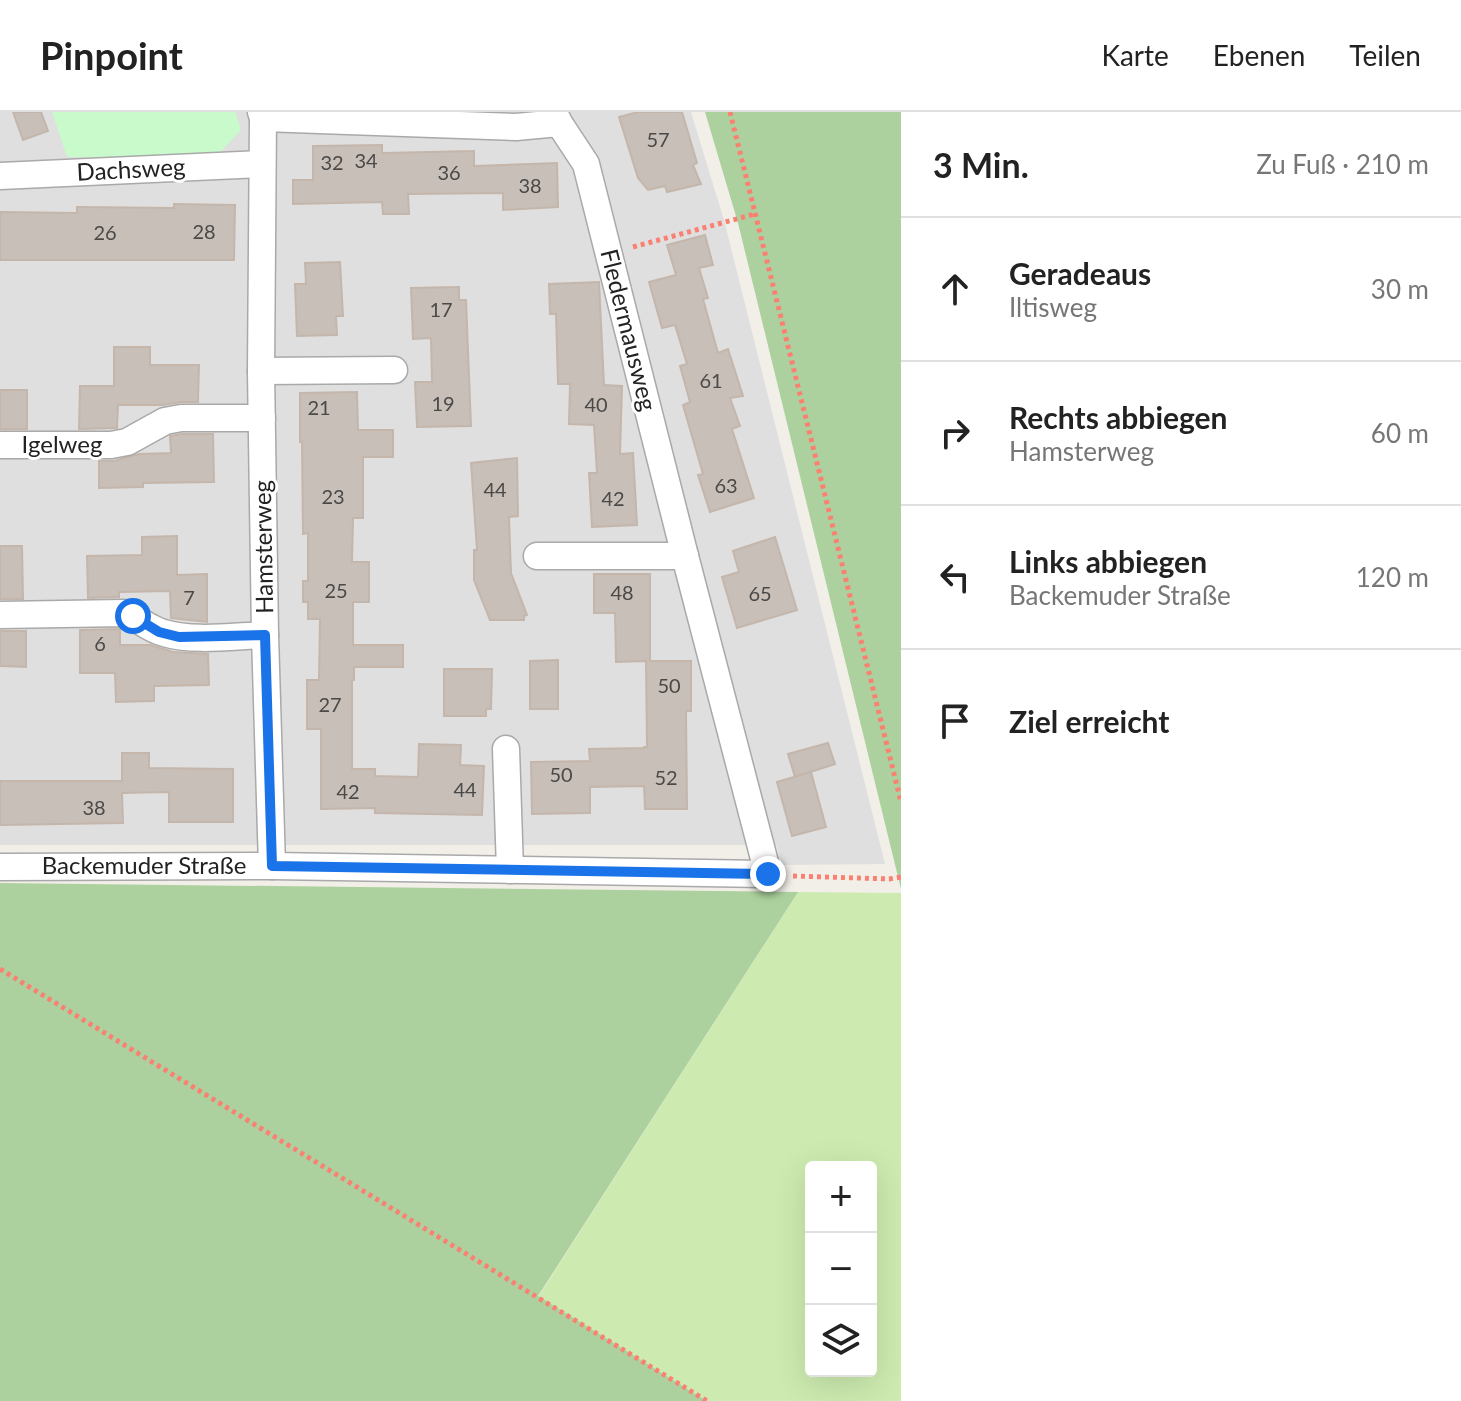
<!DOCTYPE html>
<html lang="de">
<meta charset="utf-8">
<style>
:root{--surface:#fff;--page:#f6f6f6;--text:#222;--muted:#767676;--line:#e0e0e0}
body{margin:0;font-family:Lato,sans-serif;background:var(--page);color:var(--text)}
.controls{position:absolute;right:24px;bottom:24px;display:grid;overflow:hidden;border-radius:8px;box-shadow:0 8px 32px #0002}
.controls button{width:72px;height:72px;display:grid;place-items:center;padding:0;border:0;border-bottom:2px solid var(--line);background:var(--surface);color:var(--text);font:40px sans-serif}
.stop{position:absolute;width:24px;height:24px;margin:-18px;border:6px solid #1a73e8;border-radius:50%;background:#fff}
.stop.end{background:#1a73e8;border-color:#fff;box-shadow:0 2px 8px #0008}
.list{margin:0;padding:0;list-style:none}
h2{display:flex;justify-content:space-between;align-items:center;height:104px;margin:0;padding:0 32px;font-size:34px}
h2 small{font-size:26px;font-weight:400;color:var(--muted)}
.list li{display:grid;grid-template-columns:52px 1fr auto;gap:24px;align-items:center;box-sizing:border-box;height:144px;padding:0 32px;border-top:2px solid var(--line)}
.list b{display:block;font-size:30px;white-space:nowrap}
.list p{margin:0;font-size:26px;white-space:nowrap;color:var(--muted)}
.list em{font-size:26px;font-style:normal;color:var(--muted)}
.icon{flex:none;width:44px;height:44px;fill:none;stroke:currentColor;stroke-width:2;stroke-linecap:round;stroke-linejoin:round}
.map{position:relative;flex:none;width:901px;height:1289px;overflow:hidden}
header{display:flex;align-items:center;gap:48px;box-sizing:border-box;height:112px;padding:0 40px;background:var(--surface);border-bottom:2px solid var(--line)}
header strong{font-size:38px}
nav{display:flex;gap:44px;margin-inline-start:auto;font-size:28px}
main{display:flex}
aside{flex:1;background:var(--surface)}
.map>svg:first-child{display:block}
</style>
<header>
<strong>Pinpoint</strong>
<nav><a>Karte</a><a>Ebenen</a><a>Teilen</a></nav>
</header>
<main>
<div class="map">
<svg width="901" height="1289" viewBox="0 0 901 1289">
<rect width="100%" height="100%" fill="#f2efe9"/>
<path fill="#e0dfdf" d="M0,0H691L724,108L885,752L782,753L776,733H0Z"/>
<path fill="#cdebb0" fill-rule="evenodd" d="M798,780L901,781V1289H707L538,1185ZM811,1055H871V1259H811Z"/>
<g fill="#add19e">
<path d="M705,0H901V777L738,111Z"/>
<path d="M0,771L798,780L538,1184L707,1289H0Z"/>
</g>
<path fill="#c8facc" d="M52,0H235L241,18L214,47L67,45Z"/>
<g fill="#c7bfb8" stroke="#c4b6ab" stroke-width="2">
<path d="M13,0H41L48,19L23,28Z"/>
<path d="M638,0H682L697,51L693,53L701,72L667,80L665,74L648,78L638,66L619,5Z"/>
<path d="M382,33V41L474,39V54L557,51L558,95L503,98V81L408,82L409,102H383L382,90L293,92V68H313V34Z"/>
<path d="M174,92L235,93L234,148H0V100L77,101V95L174,96Z"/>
<path d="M705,123L713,153L699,156L708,186L703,187L718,241L728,237L743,284L730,286L740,314L732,317L754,386L710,400L698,363L703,362L683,293L690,290L680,254L687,252L675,213L662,216L649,170L676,163L667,133Z"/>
<path d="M340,150L343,204H336L337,223L297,224L295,172H306L305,151Z"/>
<path d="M599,170L604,273L622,274L620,342L633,341L637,413L592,415L589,361H597L594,313L569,312L570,272H558L556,202H550L549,172Z"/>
<path d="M459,175V188H466L471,314L417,315L415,270H432L431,226L413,227L411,176Z"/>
<path d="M114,235H150V253H199L198,290H181L163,293H118L117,316L79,317L80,274H114Z"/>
<rect x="0" y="278" width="27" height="39"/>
<path d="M357,280L358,318H393V345H363V406H353L352,450H369V490H353V533H403V555H354V568H352V657H375V664L418,665L419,632L461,633L460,653L484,654L482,703L375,701V696L321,697V617H307V568H319L320,507H308V490H303V469H308V421L303,422L302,330H300V281Z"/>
<path d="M182,322H213L214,370L143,371V375L99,376V349H114L139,342L171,341L170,324Z"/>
<path d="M517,346L518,404L509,405L511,461L527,503L524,504V508H490L474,468V438H477L471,351Z"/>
<path d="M177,424V463L207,462V510L171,506L170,479L119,480V485L88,486L87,444L142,443V425Z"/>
<path d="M775,425L797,498L737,516L722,465L739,460L733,439Z"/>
<path d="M0,434H22L23,487H0Z"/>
<path d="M594,462H650V549H691V599H686L687,697H645L644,674L590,675V701L532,702L531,650L590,649L589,637L644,636V635H647L646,549L616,550L615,501H594Z"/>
<path d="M120,517V533H150L173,540L208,542L209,573L154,574V589L116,590L115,561H80V518Z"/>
<path d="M0,519H26V555L0,554Z"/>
<path d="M558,548V597H530V549Z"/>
<path d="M444,557H492L491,597H486V604H444Z"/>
<path d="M828,631L835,652L795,665L788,642Z"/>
<path d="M122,641H149V656L233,657V710H169V680L122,681L123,711L0,713V669H122Z"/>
<path d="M811,660L826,715L792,724L777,670Z"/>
</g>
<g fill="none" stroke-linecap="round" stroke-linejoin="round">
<defs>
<g id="minor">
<path d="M261,0L263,6L261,259L265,523L272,754"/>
<path d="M263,6L516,15L559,11"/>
<path d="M0,64L262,52"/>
<path d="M261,259L394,258"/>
<path d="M0,333H111L127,330L165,309L181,306H262"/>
<path d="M537,444H685"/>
<path d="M0,503L124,501C138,506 149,517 164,521C193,530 234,524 265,523"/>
<path d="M506,637L510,758"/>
<path d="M0,755L272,754L768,762L685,444L586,52L559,11L554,0"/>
</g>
</defs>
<use href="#minor" stroke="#a9a9a9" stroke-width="29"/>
<g stroke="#fa8072" stroke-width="5" stroke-dasharray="4 4" stroke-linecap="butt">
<path d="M730,0L901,690"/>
<path d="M633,135L755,102"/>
<path d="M793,764L889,767L901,765"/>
<path d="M0,857L707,1289"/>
</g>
<use href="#minor" stroke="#fff" stroke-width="26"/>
</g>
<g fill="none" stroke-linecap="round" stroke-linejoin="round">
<path stroke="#1a73e8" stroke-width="10" d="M133,504L159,520L179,525L265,523L272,754L768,762"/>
</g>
<g text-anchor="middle" stroke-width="6" stroke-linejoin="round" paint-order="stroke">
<g font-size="20" fill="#4b4948">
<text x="658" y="35">57</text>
<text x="366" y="56">34</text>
<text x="332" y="58">32</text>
<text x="449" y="68">36</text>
<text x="530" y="81">38</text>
<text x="204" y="127">28</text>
<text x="105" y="128">26</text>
<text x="441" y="205">17</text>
<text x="711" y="276">61</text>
<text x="443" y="299">19</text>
<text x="596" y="300">40</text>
<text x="319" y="303">21</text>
<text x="726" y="381">63</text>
<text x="495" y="385">44</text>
<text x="333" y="392">23</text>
<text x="613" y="394">42</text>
<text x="336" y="486">25</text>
<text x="622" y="488">48</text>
<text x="760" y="489">65</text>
<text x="189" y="493">7</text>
<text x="100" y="539">6</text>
<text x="669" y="581">50</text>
<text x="330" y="600">27</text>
<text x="561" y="670">50</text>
<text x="666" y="673">52</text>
<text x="465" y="685">44</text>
<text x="348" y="687">42</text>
<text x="94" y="703">38</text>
</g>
<g font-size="24" fill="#222" stroke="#fff">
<text transform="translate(131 58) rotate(-3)" y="8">Dachsweg</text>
<text transform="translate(628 218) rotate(76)" y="8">Fledermausweg</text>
<text x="62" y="341">Igelweg</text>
<text transform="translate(264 435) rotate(-91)" y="8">Hamsterweg</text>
<text x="144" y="762">Backemuder Straße</text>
</g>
</g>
</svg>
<div class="controls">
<button>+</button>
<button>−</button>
<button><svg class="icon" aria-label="layers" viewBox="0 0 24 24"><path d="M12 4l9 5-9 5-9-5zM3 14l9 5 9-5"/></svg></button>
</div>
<div class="stop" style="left:133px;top:504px"></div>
<div class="stop end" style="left:768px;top:762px"></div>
</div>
<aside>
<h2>3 Min.<small>Zu Fuß · 210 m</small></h2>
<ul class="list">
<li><svg class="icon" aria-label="ahead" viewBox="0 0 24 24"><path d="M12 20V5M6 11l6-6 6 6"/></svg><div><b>Geradeaus</b><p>Iltisweg</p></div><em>30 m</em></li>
<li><svg class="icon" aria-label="right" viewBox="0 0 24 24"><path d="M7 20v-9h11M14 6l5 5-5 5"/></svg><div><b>Rechts abbiegen</b><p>Hamsterweg</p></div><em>60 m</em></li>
<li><svg class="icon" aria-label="left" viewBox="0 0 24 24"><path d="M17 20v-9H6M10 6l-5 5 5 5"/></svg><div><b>Links abbiegen</b><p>Backemuder Straße</p></div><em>120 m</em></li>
<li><svg class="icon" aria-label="arrive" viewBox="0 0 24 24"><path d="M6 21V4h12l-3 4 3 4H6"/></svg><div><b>Ziel erreicht</b></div></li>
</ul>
</aside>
</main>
